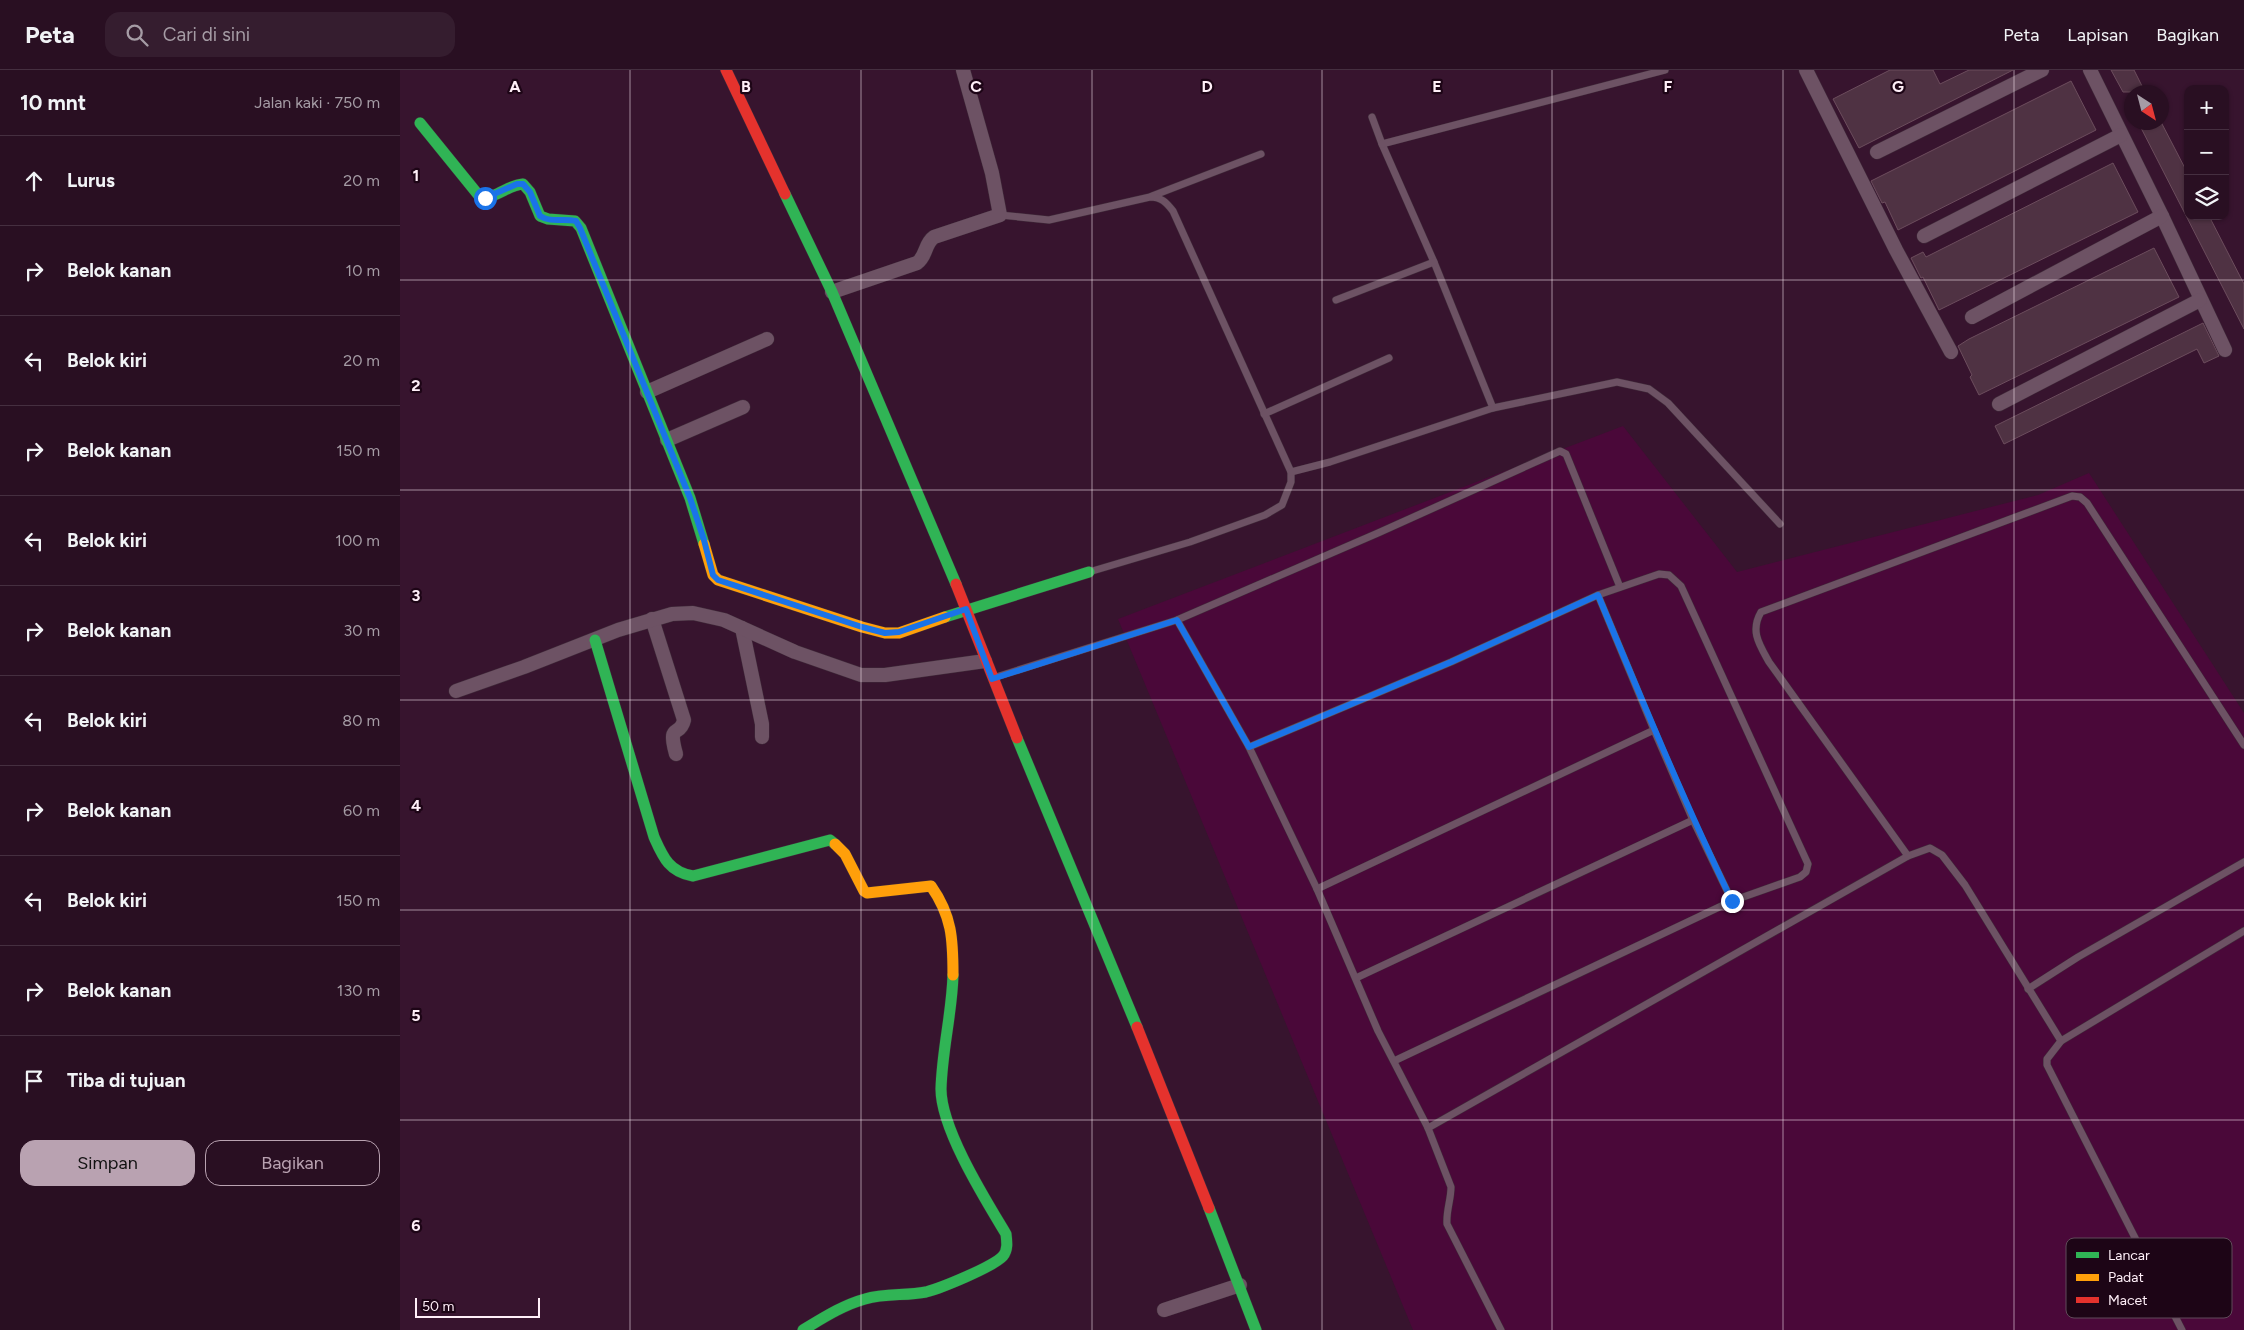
<!DOCTYPE html>
<html lang="id">
<meta charset="utf-8">
<style>
:root{--surface:#290f22;--page:#351d2f;--text:#f1f3f6;--muted:#a59ca5;--line:#452f40;--accent:#b9a2b1}
body{margin:0;font-family:Figtree,sans-serif;background:var(--page);color:var(--text)}
.controls{position:absolute;right:15px;top:15px;display:grid;overflow:hidden;border-radius:10px;box-shadow:0 1px 4px #0004}
.controls button{width:45px;height:45px;display:grid;place-items:center;padding:0;border:0;border-bottom:1px solid var(--line);background:var(--surface);color:var(--text);font:25px sans-serif}
.compass{position:absolute;left:1724px;top:15px;width:45px;height:45px;border-radius:50%;background:var(--surface);box-shadow:0 1px 4px #0004;rotate:144deg}
.scale{position:absolute;left:15px;bottom:12px;width:125px;box-sizing:border-box;padding-left:5px;border:2px solid #ffeff8;border-top:0;font-size:14px;line-height:18px;white-space:nowrap;color:#ffeff8;-webkit-text-stroke:4px #1d0516;paint-order:stroke}
.stop{position:absolute;width:15px;height:15px;margin:-11px;border:4px solid #1a73e8;border-radius:50%;background:#fff}
.stop.end{background:#1a73e8;border-color:#fff;box-shadow:0 1px 5px #0008}
.list{margin:0;padding:0;list-style:none}
h2{display:flex;justify-content:space-between;align-items:center;height:65px;margin:0;padding:0 20px;font-size:21px}
h2 small{font-size:16px;font-weight:400;color:var(--muted)}
.list li{display:grid;grid-template-columns:32px 1fr auto;gap:15px;align-items:center;box-sizing:border-box;height:90px;padding:0 20px;border-top:1px solid var(--line)}
.list b{display:block;font-size:19px;white-space:nowrap}
.list em{font-size:16px;font-style:normal;color:var(--muted)}
.actions{display:flex;gap:10px;padding:15px 20px}
.actions a{flex:1;padding:11px 0;border:1px solid var(--accent);border-radius:15px;text-align:center;font-size:18px;color:var(--accent)}
.actions .main{background:var(--accent);color:#111}
.icon{flex:none;width:28px;height:28px;fill:none;stroke:currentColor;stroke-width:2;stroke-linecap:round;stroke-linejoin:round}
.map{position:relative;flex:none;width:1844px;height:1260px;overflow:hidden}
header{display:flex;align-items:center;gap:30px;box-sizing:border-box;height:70px;padding:0 25px;background:var(--surface);border-bottom:1px solid var(--line)}
header strong{font-size:24px}
nav{display:flex;gap:28px;margin-inline-start:auto;font-size:18px}
.search{width:350px;height:45px;background:var(--page);display:flex;align-items:center;gap:12px;box-sizing:border-box;padding:0 18px;border-radius:15px;color:var(--muted);font-size:19px}
main{display:flex}
aside{flex:1;background:var(--surface)}
.map>svg:first-child{display:block}
</style>
<header>
<strong>Peta</strong>
<div class="search"><svg class="icon" aria-label="search" viewBox="0 0 24 24"><circle cx="10" cy="10" r="6"/><path d="M15 15l6 6"/></svg>Cari di sini</div>
<nav><a>Peta</a><a>Lapisan</a><a>Bagikan</a></nav>
</header>
<main>
<aside>
<h2>10 mnt<small>Jalan kaki · 750 m</small></h2>
<ul class="list">
<li><svg class="icon" aria-label="ahead" viewBox="0 0 24 24"><path d="M12 20V5M6 11l6-6 6 6"/></svg><div><b>Lurus</b></div><em>20 m</em></li>
<li><svg class="icon" aria-label="right" viewBox="0 0 24 24"><path d="M7 20v-9h11M14 6l5 5-5 5"/></svg><div><b>Belok kanan</b></div><em>10 m</em></li>
<li><svg class="icon" aria-label="left" viewBox="0 0 24 24"><path d="M17 20v-9H6M10 6l-5 5 5 5"/></svg><div><b>Belok kiri</b></div><em>20 m</em></li>
<li><svg class="icon" aria-label="right" viewBox="0 0 24 24"><path d="M7 20v-9h11M14 6l5 5-5 5"/></svg><div><b>Belok kanan</b></div><em>150 m</em></li>
<li><svg class="icon" aria-label="left" viewBox="0 0 24 24"><path d="M17 20v-9H6M10 6l-5 5 5 5"/></svg><div><b>Belok kiri</b></div><em>100 m</em></li>
<li><svg class="icon" aria-label="right" viewBox="0 0 24 24"><path d="M7 20v-9h11M14 6l5 5-5 5"/></svg><div><b>Belok kanan</b></div><em>30 m</em></li>
<li><svg class="icon" aria-label="left" viewBox="0 0 24 24"><path d="M17 20v-9H6M10 6l-5 5 5 5"/></svg><div><b>Belok kiri</b></div><em>80 m</em></li>
<li><svg class="icon" aria-label="right" viewBox="0 0 24 24"><path d="M7 20v-9h11M14 6l5 5-5 5"/></svg><div><b>Belok kanan</b></div><em>60 m</em></li>
<li><svg class="icon" aria-label="left" viewBox="0 0 24 24"><path d="M17 20v-9H6M10 6l-5 5 5 5"/></svg><div><b>Belok kiri</b></div><em>150 m</em></li>
<li><svg class="icon" aria-label="right" viewBox="0 0 24 24"><path d="M7 20v-9h11M14 6l5 5-5 5"/></svg><div><b>Belok kanan</b></div><em>130 m</em></li>
<li><svg class="icon" aria-label="arrive" viewBox="0 0 24 24"><path d="M6 21V4h12l-3 4 3 4H6"/></svg><div><b>Tiba di tujuan</b></div></li>
</ul>
<div class="actions"><a class="main">Simpan</a><a>Bagikan</a></div>
</aside>
<div class="map">
<svg width="1844" height="1260" viewBox="0 0 1844 1260">
<rect width="100%" height="100%" fill="#37142e"/>
<path fill="#4a0839" d="M1223,356L1337,502L1638,425L1689,403L1844,643V1260H1013L718,549Z"/>
<g fill="#4f3243" stroke="#6c4d5d">
<path d="M1490,0H1533L1540,14L1569,0H1613L1459,78L1433,29Z"/>
<path d="M1711,0H1734L1745,22H1723Z"/>
<path d="M1671,11L1696,60L1498,160L1485,132L1482,133L1471,111Z"/>
<path d="M1738,52H1761L1788,104V146H1809L1844,214V259Z"/>
<path d="M1713,93L1738,142L1539,240L1523,207L1521,208L1511,188L1523,182L1526,187Z"/>
<path d="M1754,178L1779,227L1579,325L1570,307L1572,305L1558,276L1569,269Z"/>
<path d="M1803,253L1819,286L1804,293L1797,279L1604,374L1595,356Z"/>
</g>
<g fill="none" stroke-linecap="round" stroke-linejoin="round">
<defs>
<g id="lane">
<path d="M972,47L982,74L1034,192L1093,338"/>
<path d="M982,74L1265,0"/>
<path d="M752,126L861,84"/>
<path d="M600,145L649,150L750,127C761,127 766,132 773,141L891,402V412L882,435L865,445L790,472L689,502"/>
<path d="M936,230L1034,192"/>
<path d="M864,344L989,288"/>
<path d="M891,402L930,392L1093,338L1217,312L1249,319L1268,333L1380,454"/>
<path d="M777,550L849,677L917,819L978,961L1028,1058L1051,1117C1051,1130 1046,1141 1047,1154L1101,1260"/>
<path d="M593,608L777,550L978,463L1160,381L1166,384L1220,517"/>
<path d="M849,677L1051,592L1198,525L1259,504L1269,505L1281,516L1408,794L1406,802L1400,807L1332,831"/>
<path d="M917,819L1254,660L1198,525"/>
<path d="M956,908L1293,750L1254,660"/>
<path d="M1628,919L1678,887L1844,792"/>
<path d="M1661,971L1565,815L1542,785L1530,778L1508,786L1369,592C1359,574 1350,561 1361,542L1672,426L1680,427L1687,433L1844,675"/>
<path d="M994,991L1332,831L1293,750"/>
<path d="M1028,1058L1508,786"/>
<path d="M1782,1260L1647,995V989L1661,971L1844,861"/>
</g>
<g id="street">
<path d="M1406,0L1496,180L1551,282"/>
<path d="M1690,0L1762,146L1825,280"/>
<path d="M1477,82L1642,0"/>
<path d="M1524,166L1721,65"/>
<path d="M432,222L517,193C527,186 524,174 534,167L600,145L592,103L563,0"/>
<path d="M1572,247L1762,146"/>
<path d="M247,322L367,269"/>
<path d="M1599,334L1800,230"/>
<path d="M267,370L343,337"/>
<path d="M252,549L284,650C280,668 267,652 276,684"/>
<path d="M342,558L362,654V667"/>
<path d="M56,621L124,597L218,560L272,544L293,543L324,550L395,582L461,605H485L585,591"/>
<path d="M764,1240L840,1215"/>
</g>
<g id="fast">
<path d="M20,53L80,127C97,129 107,115 123,114L130,122L140,146L148,149L175,151L181,158L290,428L304,474"/>
<path d="M385,124L432,222L556,514"/>
<path d="M545,547L689,502"/>
<path d="M195,570L254,767C263,787 269,802 293,806L430,770L435,774"/>
<path d="M617,668L737,957"/>
<path d="M809,1138L856,1260"/>
<path d="M403,1260C423,1248 443,1235 465,1229C485,1223 506,1226 526,1222C541,1218 593,1197 603,1186C608,1180 607,1172 606,1164C585,1129 541,1059 541,1019C542,980 552,943 553,905"/>
</g>
<g id="slow">
<path d="M304,474L313,505L318,510L462,557L485,563H499L545,547"/>
<path d="M435,774L445,784L464,821L467,823L531,816C552,846 553,869 553,905"/>
</g>
<g id="jam">
<path d="M326,0L385,124"/>
<path d="M556,514L617,668"/>
<path d="M737,957L809,1138"/>
</g>
</defs>
<use href="#lane" stroke="#402b3a" stroke-width="8"/>
<use href="#street" stroke="#402b3a" stroke-width="15"/>
<use href="#fast" stroke="#402b3a" stroke-width="12"/>
<use href="#slow" stroke="#402b3a" stroke-width="12"/>
<use href="#jam" stroke="#402b3a" stroke-width="12"/>
<use href="#lane" stroke="#6d5264" stroke-width="7"/>
<use href="#street" stroke="#6d5264" stroke-width="14"/>
<use href="#fast" stroke="#30b455" stroke-width="11"/>
<use href="#slow" stroke="#ff9f0a" stroke-width="11"/>
<use href="#jam" stroke="#e5322d" stroke-width="11"/>
</g>
<g fill="none" stroke-linecap="round" stroke-linejoin="round">
<path stroke="#1a73e8" stroke-width="6" d="M85,128L117,114H123L130,122L140,146C151,153 163,148 176,151L180,158L290,428L304,470L313,505L318,510L462,557L485,563L499,562L566,539L592,609L777,550L849,677L1051,592L1198,525C1241,628 1284,731 1332,831"/>
</g>
<path fill="none" stroke="#ffeff8" stroke-width="1" stroke-opacity="0.55" d="M230,0V1260M461,0V1260M692,0V1260M922,0V1260M1152,0V1260M1383,0V1260M1614,0V1260M0,210H1844M0,420H1844M0,630H1844M0,840H1844M0,1050H1844"/>
<rect x="1666" y="1168" width="166" height="80" rx="8" fill="#1d0516" stroke="#614b5a" stroke-width="1"/>
<rect x="1676" y="1182" width="23" height="6" fill="#30b455"/>
<rect x="1676" y="1204" width="23" height="7" fill="#ff9f0a"/>
<rect x="1676" y="1227" width="23" height="6" fill="#e5322d"/>
<g font-size="14" fill="#ffeff8">
<text x="1708" y="1190">Lancar</text>
<text x="1708" y="1212">Padat</text>
<text x="1708" y="1235">Macet</text>
</g>
<g font-size="16" text-anchor="middle" font-weight="bold" fill="#ffeff8" stroke="#1d0516" stroke-width="4.5" stroke-linejoin="round" paint-order="stroke">
<text x="115" y="22">A</text>
<text x="346" y="22">B</text>
<text x="576" y="22">C</text>
<text x="807" y="22">D</text>
<text x="1037" y="22">E</text>
<text x="1268" y="22">F</text>
<text x="1498" y="22">G</text>
<text x="16" y="111">1</text>
<text x="16" y="321">2</text>
<text x="16" y="531">3</text>
<text x="16" y="741">4</text>
<text x="16" y="951">5</text>
<text x="16" y="1161">6</text>
</g>
</svg>
<div class="controls">
<button>+</button>
<button>−</button>
<button><svg class="icon" aria-label="layers" viewBox="0 0 24 24"><path d="M12 4l9 5-9 5-9-5zM3 14l9 5 9-5"/></svg></button>
</div>
<svg class="compass" viewBox="-18 -18 36 36"><path d="M0-13l5 13h-10z" fill="#e53935"/><path d="M0 13l5-13h-10z" fill="#a59ca5"/></svg>
<div class="scale">50 m</div>
<div class="stop" style="left:85px;top:128px"></div>
<div class="stop end" style="left:1332px;top:831px"></div>
</div>
</main>
